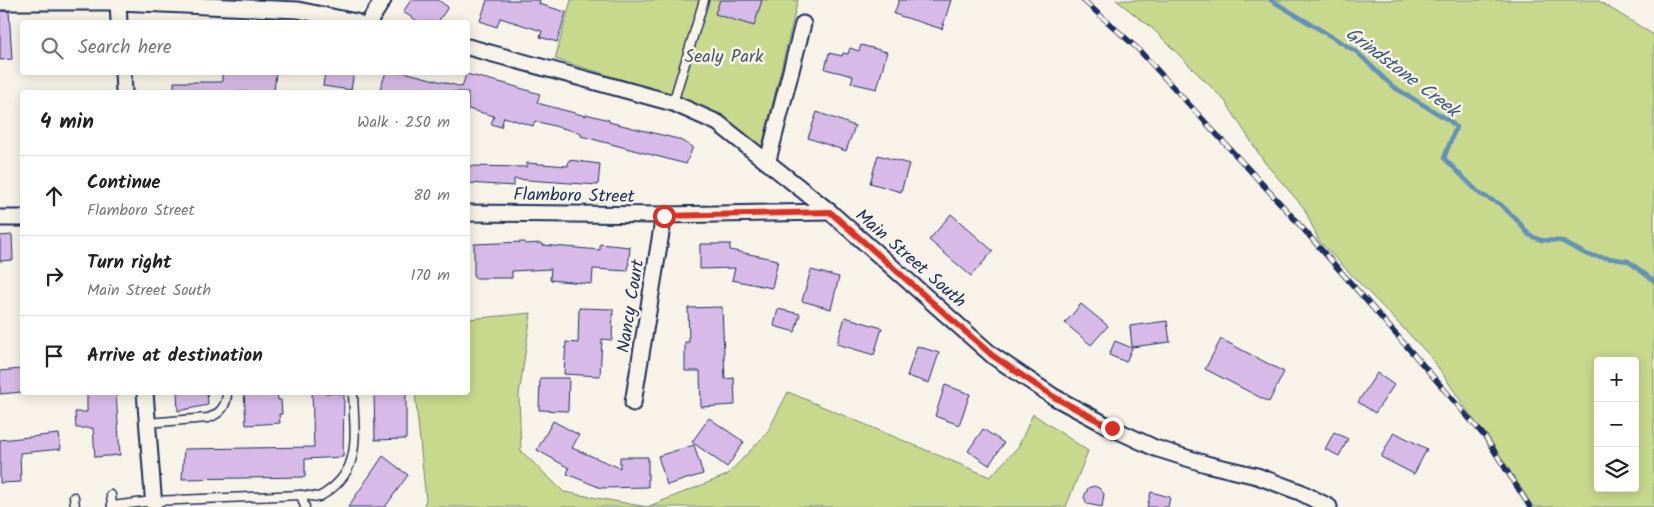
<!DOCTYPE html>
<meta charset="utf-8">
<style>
:root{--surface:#fff;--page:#f2f2f2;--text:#222;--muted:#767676;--line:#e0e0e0}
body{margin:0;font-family:Kalam,sans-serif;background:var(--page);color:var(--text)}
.controls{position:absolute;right:15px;bottom:15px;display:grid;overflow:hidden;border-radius:5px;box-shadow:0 2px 12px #0003}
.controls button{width:45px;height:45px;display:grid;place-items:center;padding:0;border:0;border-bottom:1px solid var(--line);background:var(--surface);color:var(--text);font:25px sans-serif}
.stop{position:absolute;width:15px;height:15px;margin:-11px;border:4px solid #d93025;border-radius:50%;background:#fff}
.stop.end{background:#d93025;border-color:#fff;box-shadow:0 1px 5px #0008}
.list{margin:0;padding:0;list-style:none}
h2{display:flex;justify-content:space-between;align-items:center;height:65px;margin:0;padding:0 20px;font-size:21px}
h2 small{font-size:16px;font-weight:400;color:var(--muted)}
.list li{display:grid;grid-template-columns:32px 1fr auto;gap:15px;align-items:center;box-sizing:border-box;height:80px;padding:0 20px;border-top:1px solid var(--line)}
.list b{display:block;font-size:19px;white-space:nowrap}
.list p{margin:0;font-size:16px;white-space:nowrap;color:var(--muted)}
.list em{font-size:16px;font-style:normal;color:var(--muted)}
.icon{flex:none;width:28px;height:28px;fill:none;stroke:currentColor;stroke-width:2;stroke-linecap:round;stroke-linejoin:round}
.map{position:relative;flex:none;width:1654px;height:507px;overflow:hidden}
.search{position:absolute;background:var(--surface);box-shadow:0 2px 12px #0003;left:20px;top:20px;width:450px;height:55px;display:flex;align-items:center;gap:12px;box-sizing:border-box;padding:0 18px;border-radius:5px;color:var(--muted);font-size:19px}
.panel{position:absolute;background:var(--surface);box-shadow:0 2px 12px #0003;left:20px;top:90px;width:450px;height:305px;border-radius:5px}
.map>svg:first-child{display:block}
</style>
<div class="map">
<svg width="1654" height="507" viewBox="0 0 1654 507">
<rect width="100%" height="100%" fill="#f7f3e8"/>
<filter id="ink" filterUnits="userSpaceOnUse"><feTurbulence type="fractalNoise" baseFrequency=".02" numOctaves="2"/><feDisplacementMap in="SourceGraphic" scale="10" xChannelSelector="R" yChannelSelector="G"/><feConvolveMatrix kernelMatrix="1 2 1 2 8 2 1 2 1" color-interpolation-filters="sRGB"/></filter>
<g filter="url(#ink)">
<g fill="#c8d88c" stroke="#728475" fill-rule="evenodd">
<path d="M571,0H798L762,147L721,116L670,94L555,59Z"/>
<path d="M1116,0H1597L1654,35V507H1533L1431,357L1319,241L1304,208L1265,163L1225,101L1153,29ZM1598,361H1635V488H1598Z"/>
<path d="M531,313L519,395L521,451L564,492L647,507L727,475L767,433L788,392L990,477L1018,447L1033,414L1088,451L1066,507H423L426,500L415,393L468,392V319Z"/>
</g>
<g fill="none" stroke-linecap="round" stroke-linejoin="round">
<path stroke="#6391b8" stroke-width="4.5" d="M1271,0L1357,52L1392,86L1450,121L1456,127L1444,158L1480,194L1500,204L1518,221L1529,235L1541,240L1561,241L1588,255L1628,261L1654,281"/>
</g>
<g fill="#d8bae8" stroke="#1b2f5e">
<path d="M411,0H438L448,7L438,22H419L403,12Z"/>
<path d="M487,0H540L539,4L566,12L557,42L540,37L542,31L500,18L497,27L480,21Z"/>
<path d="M720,0H762L754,26L715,14Z"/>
<path d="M899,0H951L942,29L894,14Z"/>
<path d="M0,11H9L12,59L0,60Z"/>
<path d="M861,45L887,52L877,89L851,83L853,76L825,69L829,53L842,56L843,53L848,54L850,48L859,51Z"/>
<path d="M222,72H276L274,92H174V82H222Z"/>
<path d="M325,72H354L351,90L323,86Z"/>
<path d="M386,72H404L462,87L466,74L503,83L540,94L537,103L586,116V114L609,120V122L678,139L693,147L686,164L581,136V133L535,121L533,126L504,117L501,127L491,124L494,116L468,109V92H379Z"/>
<path d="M817,112L855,126L846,151L808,138Z"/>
<path d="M878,155L909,164L901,192L870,183Z"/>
<path d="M569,160L600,164L598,185L514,179V186L468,183V166L527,167V163L568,166Z"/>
<path d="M951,214L993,251L971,276L929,240Z"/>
<path d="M12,235L13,260L0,261V236Z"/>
<path d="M525,242V244L542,243V245L600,250V244L630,247L628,271L593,269L592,284L550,280L551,269L512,271V278H474V244Z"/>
<path d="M700,244H730V250L778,260L772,288L732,280L735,268L700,269Z"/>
<path d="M811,270L839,277L831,309L802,301Z"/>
<path d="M1081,304L1108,326L1091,345L1065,323Z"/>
<path d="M722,307L725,379L734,378L735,405L701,407L700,371H685V342H689L688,308Z"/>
<path d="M579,308L613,309L612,340L602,339L600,376L564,374L566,342L578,343Z"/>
<path d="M778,309L800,314L795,332L774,326Z"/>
<path d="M845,317L882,328L874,355L837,344Z"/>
<path d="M1167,321L1170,342L1132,347L1130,326Z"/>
<path d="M1221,339L1284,372L1269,402L1205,369Z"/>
<path d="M1115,341L1132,348L1126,362L1109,355Z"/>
<path d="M917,346L939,353L929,383L907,376Z"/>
<path d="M22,369V392L0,394V371Z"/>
<path d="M1377,373L1394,385L1375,413L1358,402Z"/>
<path d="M540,378H569L568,411L539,410Z"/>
<path d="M945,385L970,394L959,425L935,416Z"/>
<path d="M87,392H116L120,455L95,457L93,428H76L75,412H87Z"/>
<path d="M177,392H207L208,405L178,411Z"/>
<path d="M244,392H277L278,400H281L282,414H279L280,423L246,425Z"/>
<path d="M312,392L344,394L343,457L305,459V477L182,479L184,449L314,447Z"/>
<path d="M374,392H406V439L375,440Z"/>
<path d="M709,418L744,442L727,467L692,442Z"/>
<path d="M553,421L579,435L572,448L620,468V457H648V487L601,488L567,474L569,468L537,450Z"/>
<path d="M983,429L1004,443L989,465L968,451Z"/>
<path d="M1334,432L1348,439L1339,456L1325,449Z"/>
<path d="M1394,432L1427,449L1414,474L1381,457Z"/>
<path d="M59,434L61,449L20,453L21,482L0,483V440Z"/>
<path d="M694,445L703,474L667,485L658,456Z"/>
<path d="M383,456L408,475L385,507H348Z"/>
<path d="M1094,486L1099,488L1104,494L1102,507L1087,504L1084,497L1088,488Z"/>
<path d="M1151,492L1170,497L1168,507H1147Z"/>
</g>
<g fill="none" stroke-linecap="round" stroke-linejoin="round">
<defs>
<g id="service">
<path d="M673,103L704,0"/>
<path d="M147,423L208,418C220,414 227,406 227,392"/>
<path d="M111,495L112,507"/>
<path d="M301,495L305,507"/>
<path d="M74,497L75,507"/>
<path d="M112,506L153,501L301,495L319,497C364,472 354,436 353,392"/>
</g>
<g id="minor">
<path d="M0,2H118L298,10L356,22"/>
<path d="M118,2L119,22"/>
<path d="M369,22L383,0"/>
<path d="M468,47L673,103L718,123L830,212L993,356L1054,397L1112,428L1155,448L1206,464L1257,476L1300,492L1329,507"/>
<path d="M123,72L124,92"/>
<path d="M768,160L803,24"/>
<path d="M468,213L664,215L830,212"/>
<path d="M0,218H22"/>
<path d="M145,392L154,507"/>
<path d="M633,403L664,215"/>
</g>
</defs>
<use href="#service" stroke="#1b2f5e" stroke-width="11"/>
<use href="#minor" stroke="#1b2f5e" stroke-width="19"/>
<use href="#service" stroke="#f7f3e8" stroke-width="8"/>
<use href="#minor" stroke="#f7f3e8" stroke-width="15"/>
<defs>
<path id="rail" d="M1083,0L1138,49L1290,214L1423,365L1486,438L1530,507"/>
</defs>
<use href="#rail" stroke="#1b2f5e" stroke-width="5.5"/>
<use href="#rail" stroke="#f7f3e8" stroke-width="4" stroke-dasharray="11" stroke-linecap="butt"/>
</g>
</g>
<g fill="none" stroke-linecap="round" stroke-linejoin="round" filter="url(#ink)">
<path stroke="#d93025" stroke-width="6" d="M664,216L830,212L993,356L1054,397L1112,428"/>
</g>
<g text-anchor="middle" stroke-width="5" stroke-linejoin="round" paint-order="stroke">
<g font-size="18" fill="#46596a" stroke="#f7f3e8">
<text x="724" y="62">Sealy Park</text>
</g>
<g font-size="18" fill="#1b2f5e" stroke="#f7f3e8">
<text transform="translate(574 195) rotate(1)" y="6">Flamboro Street</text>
<text transform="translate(911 258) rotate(41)" y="6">Main Street South</text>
<text transform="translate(630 306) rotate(-81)" y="6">Nancy Court</text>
</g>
<g font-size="19" font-style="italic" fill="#395884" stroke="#f7f3e8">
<text transform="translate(1403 71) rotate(37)" y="7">Grindstone Creek</text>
</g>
</g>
</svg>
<div class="controls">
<button>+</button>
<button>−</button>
<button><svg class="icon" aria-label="layers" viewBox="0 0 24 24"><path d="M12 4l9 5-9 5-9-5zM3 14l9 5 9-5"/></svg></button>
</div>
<div class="stop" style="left:664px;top:216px"></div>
<div class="stop end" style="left:1112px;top:428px"></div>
<div class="search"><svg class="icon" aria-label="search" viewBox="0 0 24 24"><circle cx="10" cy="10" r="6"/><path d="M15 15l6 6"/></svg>Search here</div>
<section class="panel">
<h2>4 min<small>Walk · 250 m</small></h2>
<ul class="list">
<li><svg class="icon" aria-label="ahead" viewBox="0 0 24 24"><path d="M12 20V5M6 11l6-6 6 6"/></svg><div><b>Continue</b><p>Flamboro Street</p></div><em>80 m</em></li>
<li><svg class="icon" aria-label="right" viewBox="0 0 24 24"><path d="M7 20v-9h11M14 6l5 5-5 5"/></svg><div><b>Turn right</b><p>Main Street South</p></div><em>170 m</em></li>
<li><svg class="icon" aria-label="arrive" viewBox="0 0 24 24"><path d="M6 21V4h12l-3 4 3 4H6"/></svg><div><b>Arrive at destination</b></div></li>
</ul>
</section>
</div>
